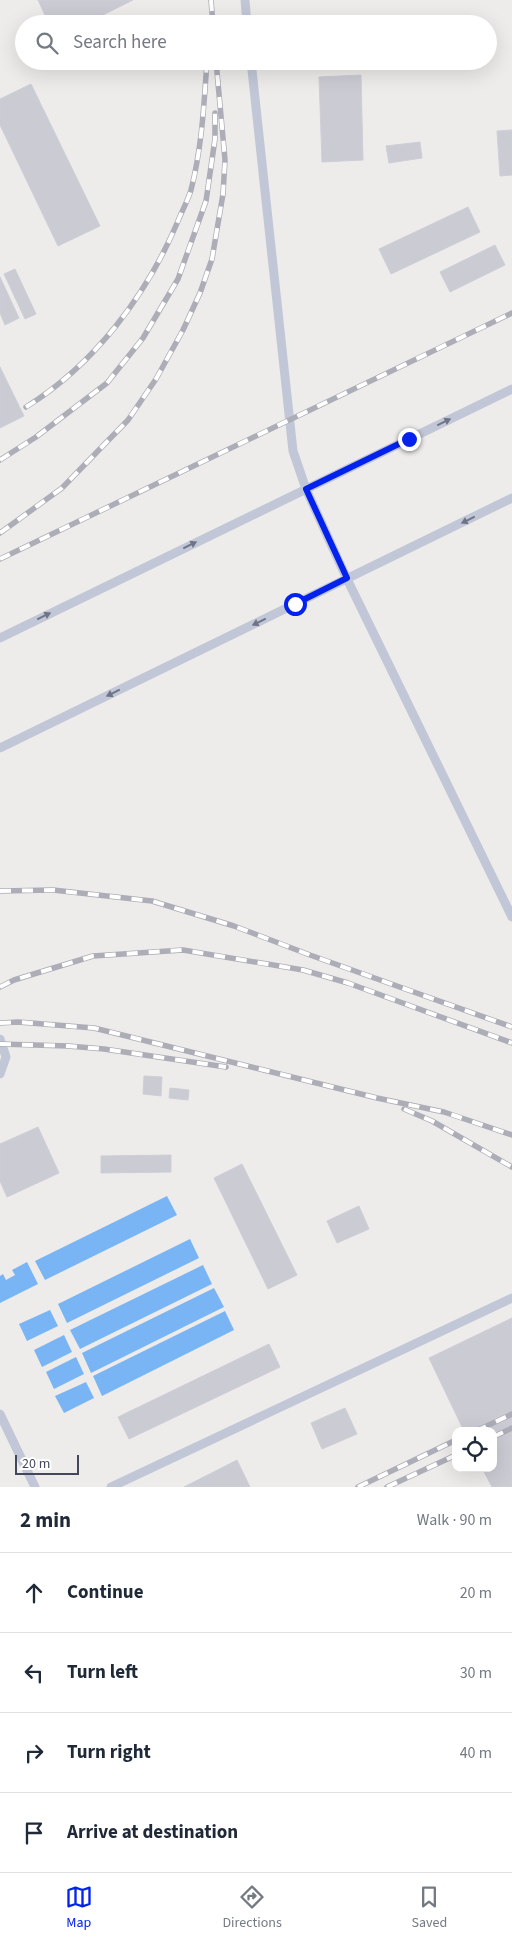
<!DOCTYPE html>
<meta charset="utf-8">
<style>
:root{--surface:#fff;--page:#f6f6f7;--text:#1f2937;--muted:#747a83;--line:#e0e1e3;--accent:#0422ee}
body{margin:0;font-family:"Source Sans 3",sans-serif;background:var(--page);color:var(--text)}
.controls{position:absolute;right:15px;bottom:15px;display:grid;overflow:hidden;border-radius:10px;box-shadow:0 5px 20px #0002}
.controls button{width:45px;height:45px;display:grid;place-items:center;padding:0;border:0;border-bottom:1px solid var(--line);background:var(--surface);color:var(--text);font:25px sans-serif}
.scale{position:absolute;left:15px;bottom:12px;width:64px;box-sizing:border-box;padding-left:5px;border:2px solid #42475a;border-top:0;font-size:14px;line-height:18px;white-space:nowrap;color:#42475a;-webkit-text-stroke:4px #fff;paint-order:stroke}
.stop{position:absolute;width:15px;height:15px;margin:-11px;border:4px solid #0422ee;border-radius:50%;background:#fff}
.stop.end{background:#0422ee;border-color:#fff;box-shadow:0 1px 5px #0008}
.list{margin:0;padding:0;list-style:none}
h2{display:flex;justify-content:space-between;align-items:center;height:65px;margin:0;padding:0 20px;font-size:21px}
h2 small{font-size:16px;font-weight:400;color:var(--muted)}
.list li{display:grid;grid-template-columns:32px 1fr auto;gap:15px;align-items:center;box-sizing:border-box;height:80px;padding:0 20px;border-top:1px solid var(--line)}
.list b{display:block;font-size:19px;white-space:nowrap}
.list em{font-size:16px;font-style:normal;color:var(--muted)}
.icon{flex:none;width:28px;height:28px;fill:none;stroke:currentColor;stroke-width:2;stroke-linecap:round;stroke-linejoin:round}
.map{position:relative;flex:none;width:512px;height:1487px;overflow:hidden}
.search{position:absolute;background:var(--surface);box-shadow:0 5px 20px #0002;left:15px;right:15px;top:15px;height:55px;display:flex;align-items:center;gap:12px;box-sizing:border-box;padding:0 18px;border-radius:28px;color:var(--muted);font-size:19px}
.sheet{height:385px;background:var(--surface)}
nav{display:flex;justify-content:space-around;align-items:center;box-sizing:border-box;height:70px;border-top:1px solid var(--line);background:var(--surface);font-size:14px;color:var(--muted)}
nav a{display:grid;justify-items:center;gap:2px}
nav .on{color:var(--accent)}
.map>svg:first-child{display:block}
</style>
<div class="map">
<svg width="512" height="1487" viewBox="0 0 512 1487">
<rect width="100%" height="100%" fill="#eeecea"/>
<g fill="#79b5f5">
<path d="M167,1196L177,1215L45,1280L35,1261Z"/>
<path d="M190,1239L199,1258L67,1323L58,1304Z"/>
<path d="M27,1262L38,1284L0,1303V1276L3,1274L6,1280L15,1275L12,1270Z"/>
<path d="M203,1265L212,1284L80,1349L70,1330Z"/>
<path d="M214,1288L224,1307L91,1373L82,1353Z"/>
<path d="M50,1310L58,1326L27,1341L19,1324Z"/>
<path d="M225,1311L234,1330L102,1396L93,1376Z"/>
<path d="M64,1335L72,1352L42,1367L34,1350Z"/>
<path d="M76,1357L84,1374L54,1389L46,1372Z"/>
<path d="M86,1382L94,1398L64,1413L55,1396Z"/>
</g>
<g fill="#cbcbd4" stroke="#ceced8">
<path d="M38,0H133L103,15L107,24H49Z"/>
<path d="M361,75L363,160L322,162L319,77Z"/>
<path d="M31,84L100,226L58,246L0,125V99Z"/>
<path d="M512,130V175L500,176L497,131Z"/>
<path d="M420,142L422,158L389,163L386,146Z"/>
<path d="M468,207L480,232L391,274L379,249Z"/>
<path d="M495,245L505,265L450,292L440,272Z"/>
<path d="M15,269L36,314L25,319L4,274Z"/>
<path d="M0,277L19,318L5,325L0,313Z"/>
<path d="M0,367L24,416L0,428Z"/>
<path d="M144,1076L162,1077L161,1096L143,1094Z"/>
<path d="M170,1088L189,1090L188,1100L169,1098Z"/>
<path d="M38,1127L59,1173L7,1197L0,1181V1144Z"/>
<path d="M171,1155V1172L101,1173V1156Z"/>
<path d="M242,1164L297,1275L268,1289L214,1178Z"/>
<path d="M359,1206L369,1229L337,1243L327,1221Z"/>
<path d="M512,1318V1487H492L482,1468H493V1431H464L429,1358Z"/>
<path d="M269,1344L280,1367L129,1439L118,1417Z"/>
<path d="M345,1408L357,1434L322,1449L311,1423Z"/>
<path d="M237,1460L250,1487H184Z"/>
</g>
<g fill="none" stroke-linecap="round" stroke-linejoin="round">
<g stroke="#c2c7d8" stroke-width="9">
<path d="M245,0L247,24"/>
<path d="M251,61L293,451L306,489L347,579L512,917"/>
<path d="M0,638L512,389"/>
<path d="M0,748L512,498"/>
<path d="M0,1039L6,1057L0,1074"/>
<path d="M0,1414L35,1487"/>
<path d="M111,1487L512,1298"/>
</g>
<defs>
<g id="rail">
<path d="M211,0L213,24"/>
<path d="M26,407C94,365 147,295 178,221C182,211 188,200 191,190C202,147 204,104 207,61"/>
<path d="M0,460L36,437L107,383L143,338L178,279L206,201L215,139V113"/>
<path d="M0,533L62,488L128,420L156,379L183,330L200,293L212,259L223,194L225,160L216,61"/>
<path d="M0,559L512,313"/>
<path d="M0,891L53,890L152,901L234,926L310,955L512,1027"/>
<path d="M0,987L14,980L93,956L183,950L303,970L348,983L512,1043"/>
<path d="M0,1023L18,1022L94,1028L377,1098L444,1112L512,1135"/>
<path d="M0,1044L68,1046L104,1049L226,1067"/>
<path d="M404,1109L432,1121L512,1167"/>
<path d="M476,1431L512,1414"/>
<path d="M493,1437L512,1428"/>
<path d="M358,1487L456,1440"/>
<path d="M387,1487L456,1455"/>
</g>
</defs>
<use href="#rail" stroke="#acadb7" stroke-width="5.5"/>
<use href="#rail" stroke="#fff" stroke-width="4" stroke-dasharray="11" stroke-linecap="butt"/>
</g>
<defs><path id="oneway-solid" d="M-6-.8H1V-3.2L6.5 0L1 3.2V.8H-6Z" transform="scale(1.25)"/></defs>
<g fill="#6f7486">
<use href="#oneway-solid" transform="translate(444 422) rotate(-26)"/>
<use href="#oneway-solid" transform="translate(468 520) rotate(154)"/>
<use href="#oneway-solid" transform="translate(190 545) rotate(-26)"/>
<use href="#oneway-solid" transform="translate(44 616) rotate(-26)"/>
<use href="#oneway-solid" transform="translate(259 622) rotate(154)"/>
<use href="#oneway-solid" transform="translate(113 693) rotate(154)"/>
</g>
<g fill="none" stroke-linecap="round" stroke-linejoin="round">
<path stroke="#0422ee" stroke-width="6" d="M295,604L347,578L306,489L409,439"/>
</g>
</svg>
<div class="controls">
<button><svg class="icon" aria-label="locate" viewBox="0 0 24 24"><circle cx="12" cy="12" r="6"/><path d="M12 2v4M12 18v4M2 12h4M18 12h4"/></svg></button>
</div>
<div class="scale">20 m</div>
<div class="stop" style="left:295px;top:604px"></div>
<div class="stop end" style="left:409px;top:439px"></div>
<div class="search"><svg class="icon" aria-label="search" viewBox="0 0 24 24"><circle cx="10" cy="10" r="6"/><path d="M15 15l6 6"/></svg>Search here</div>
</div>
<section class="sheet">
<h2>2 min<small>Walk · 90 m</small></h2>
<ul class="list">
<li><svg class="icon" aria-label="ahead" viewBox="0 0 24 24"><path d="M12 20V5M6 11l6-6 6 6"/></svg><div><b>Continue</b></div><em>20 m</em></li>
<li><svg class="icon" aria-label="left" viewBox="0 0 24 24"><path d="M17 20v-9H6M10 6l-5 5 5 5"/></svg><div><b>Turn left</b></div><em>30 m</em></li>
<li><svg class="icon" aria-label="right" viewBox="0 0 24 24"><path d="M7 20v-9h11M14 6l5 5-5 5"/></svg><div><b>Turn right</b></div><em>40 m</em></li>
<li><svg class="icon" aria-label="arrive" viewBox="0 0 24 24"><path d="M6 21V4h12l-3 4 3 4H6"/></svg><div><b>Arrive at destination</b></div></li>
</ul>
</section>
<nav>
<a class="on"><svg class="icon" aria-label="map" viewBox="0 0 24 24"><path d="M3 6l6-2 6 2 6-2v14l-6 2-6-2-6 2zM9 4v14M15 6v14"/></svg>Map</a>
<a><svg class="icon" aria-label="directions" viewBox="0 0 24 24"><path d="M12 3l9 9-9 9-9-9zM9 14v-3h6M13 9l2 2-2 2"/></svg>Directions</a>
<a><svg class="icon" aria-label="saved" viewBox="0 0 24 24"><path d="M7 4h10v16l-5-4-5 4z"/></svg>Saved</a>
</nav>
